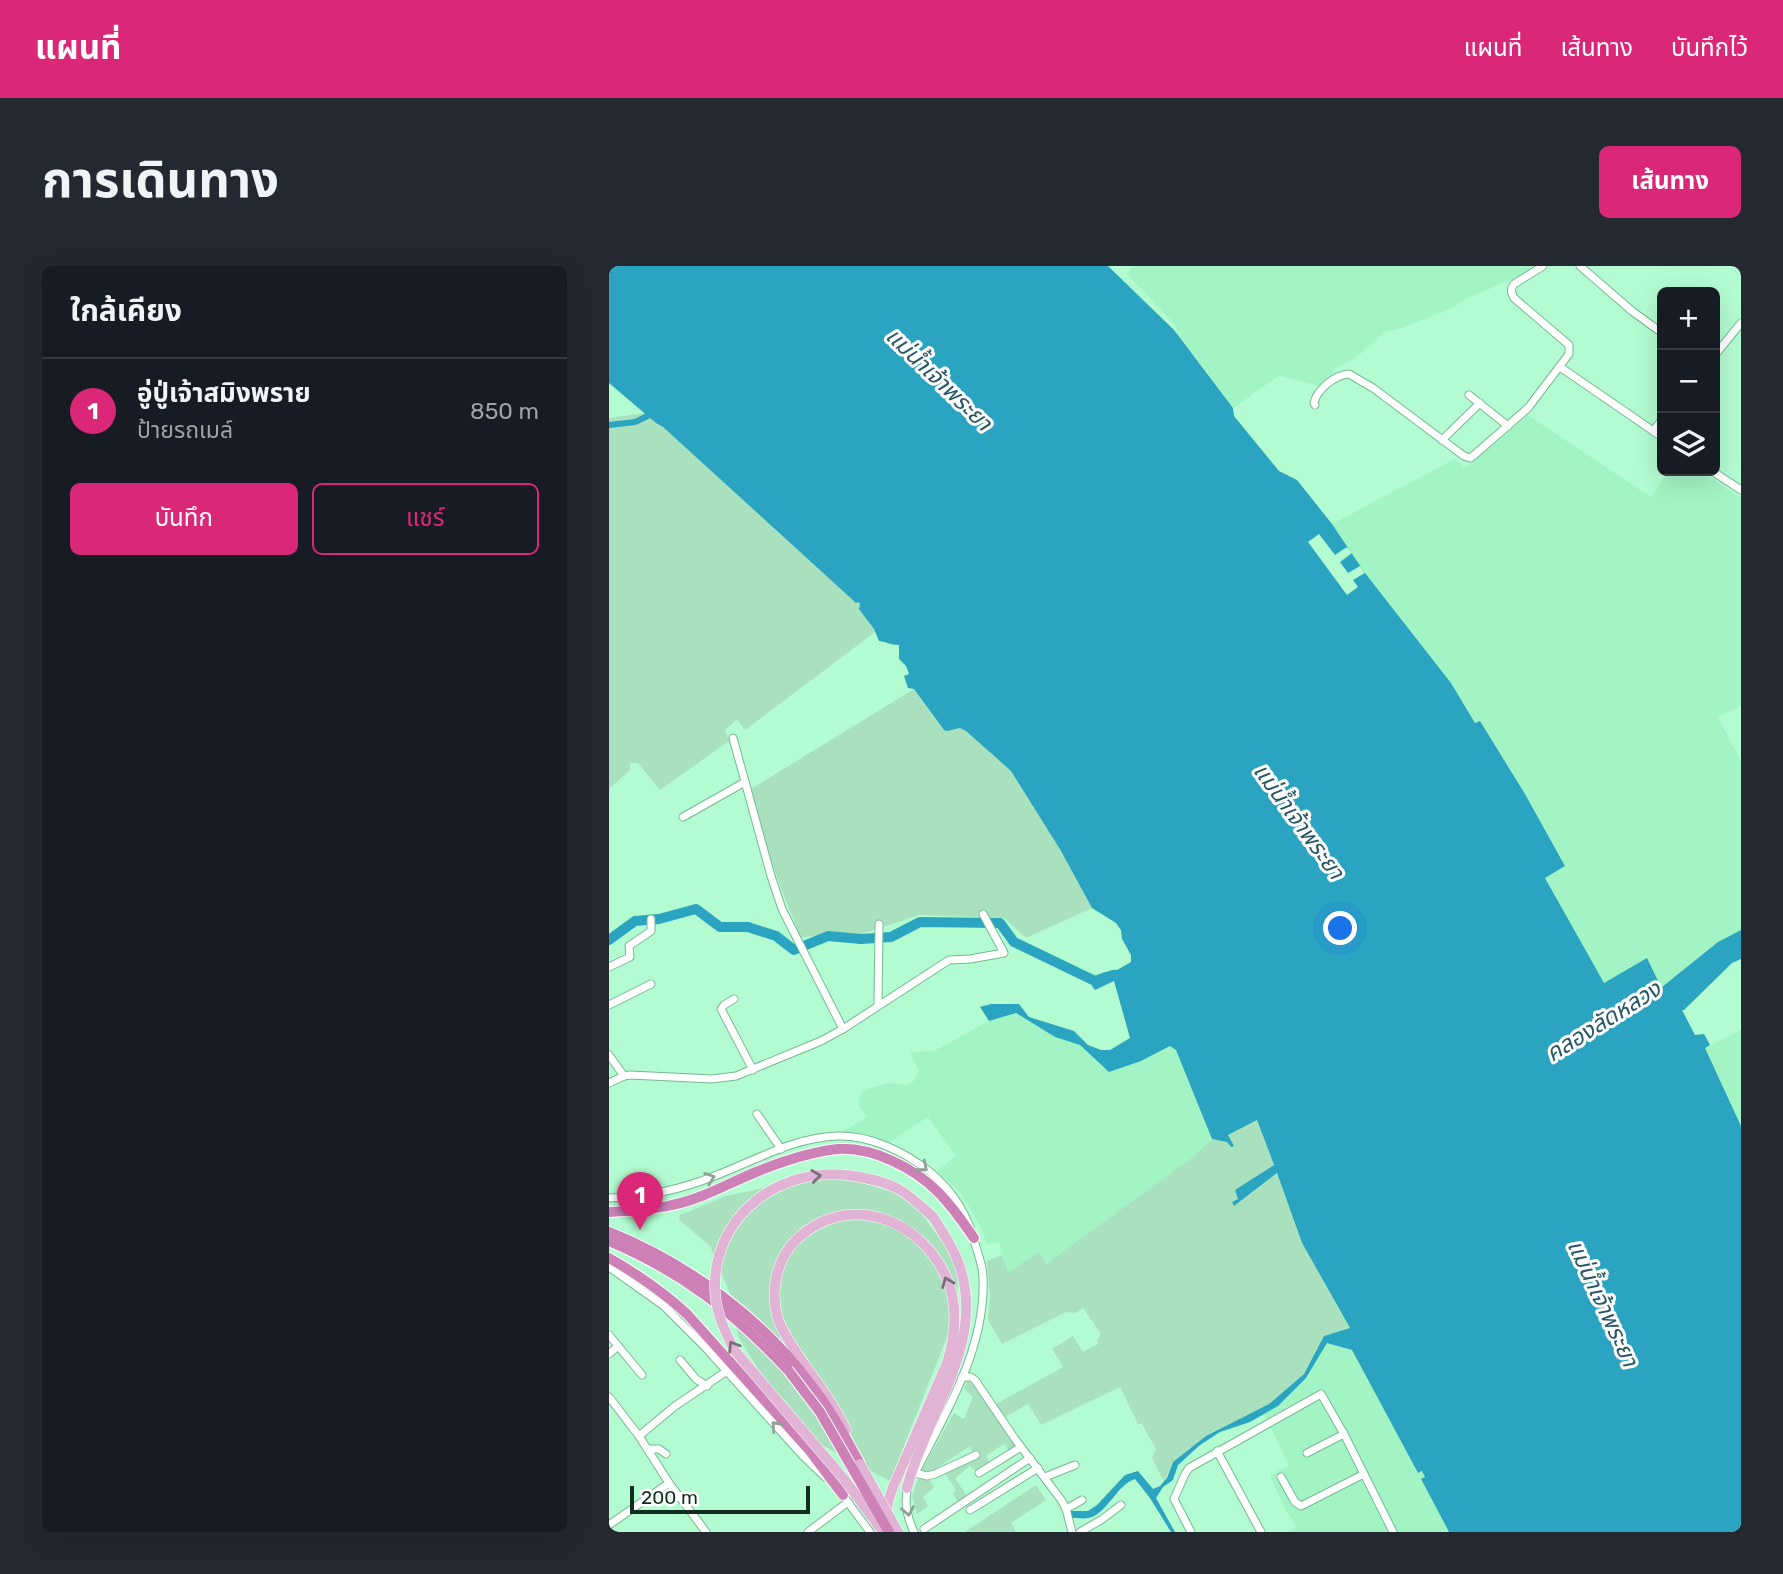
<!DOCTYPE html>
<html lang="th">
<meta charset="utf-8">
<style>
:root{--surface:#171b24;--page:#242831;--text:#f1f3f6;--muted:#9ea1a6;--line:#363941;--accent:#db2777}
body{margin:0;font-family:Rubik,"Noto Sans Thai",sans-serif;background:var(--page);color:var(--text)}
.controls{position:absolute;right:21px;top:21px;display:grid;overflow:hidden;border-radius:10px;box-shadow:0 7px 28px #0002}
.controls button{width:63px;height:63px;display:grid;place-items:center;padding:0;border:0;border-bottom:2px solid var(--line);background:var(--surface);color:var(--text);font:35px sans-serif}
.scale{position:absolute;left:21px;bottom:18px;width:180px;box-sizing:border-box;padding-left:7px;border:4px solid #0f2d1d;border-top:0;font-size:19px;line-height:24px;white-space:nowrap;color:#0f2d1d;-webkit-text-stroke:5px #fff;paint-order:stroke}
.you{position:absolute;left:732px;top:663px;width:24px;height:24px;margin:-18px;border:5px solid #fff;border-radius:50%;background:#1a73e8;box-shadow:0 0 0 10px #1a73e833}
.badge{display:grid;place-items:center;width:46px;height:46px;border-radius:50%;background:var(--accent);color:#fff;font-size:23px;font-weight:700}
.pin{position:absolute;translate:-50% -58px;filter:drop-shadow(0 2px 4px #0008)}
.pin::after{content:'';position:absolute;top:37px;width:24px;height:21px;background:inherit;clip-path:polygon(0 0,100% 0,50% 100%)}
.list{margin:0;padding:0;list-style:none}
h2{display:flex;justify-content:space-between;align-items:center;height:91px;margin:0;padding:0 28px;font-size:30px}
h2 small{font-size:23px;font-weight:400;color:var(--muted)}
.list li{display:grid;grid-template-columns:46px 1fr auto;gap:21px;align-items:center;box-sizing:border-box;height:105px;padding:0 28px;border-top:2px solid var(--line)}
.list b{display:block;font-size:26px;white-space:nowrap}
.list p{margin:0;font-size:23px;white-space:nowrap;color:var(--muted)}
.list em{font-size:23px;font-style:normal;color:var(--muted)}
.actions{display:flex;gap:14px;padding:21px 28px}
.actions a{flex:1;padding:16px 0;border:2px solid var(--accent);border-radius:10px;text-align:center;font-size:24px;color:var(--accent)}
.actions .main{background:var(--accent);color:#fff}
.icon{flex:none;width:38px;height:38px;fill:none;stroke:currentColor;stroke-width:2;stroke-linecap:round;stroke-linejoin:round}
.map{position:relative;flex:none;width:1132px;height:1266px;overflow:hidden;border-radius:10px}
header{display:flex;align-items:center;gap:42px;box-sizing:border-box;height:98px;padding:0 35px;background:var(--accent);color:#fff}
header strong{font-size:33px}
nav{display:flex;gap:38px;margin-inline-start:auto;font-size:24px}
.intro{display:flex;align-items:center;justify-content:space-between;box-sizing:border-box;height:168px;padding:0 42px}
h1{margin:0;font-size:49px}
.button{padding:18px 32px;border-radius:10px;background:var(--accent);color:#fff;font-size:24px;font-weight:700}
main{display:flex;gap:42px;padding:0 42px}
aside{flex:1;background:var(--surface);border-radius:10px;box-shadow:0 7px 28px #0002}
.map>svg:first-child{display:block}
</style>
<header>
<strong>แผนที่</strong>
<nav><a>แผนที่</a><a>เส้นทาง</a><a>บันทึกไว้</a></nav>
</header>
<div class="intro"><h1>การเดินทาง</h1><a class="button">เส้นทาง</a></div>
<main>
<aside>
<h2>ใกล้เคียง<small></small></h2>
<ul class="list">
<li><span class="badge">1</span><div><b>อู่ปู่เจ้าสมิงพราย</b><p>ป้ายรถเมล์</p></div><em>850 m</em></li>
</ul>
<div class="actions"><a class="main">บันทึก</a><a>แชร์</a></div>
</aside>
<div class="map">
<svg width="1132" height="1266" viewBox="0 0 1132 1266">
<rect width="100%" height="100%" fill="#b3fcd1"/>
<g fill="#a2f4c4">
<path d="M524,0H924L912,9L859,32L841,43L793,62L776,66L745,93L730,100L710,120L670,110L624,142L568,68L567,60L518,8Z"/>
<path d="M919,149L1042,231L1060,205H1092L1128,230H1132V440L1109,451L1132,495V664L1109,676L1053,721L1050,718L995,717L936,612L956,599L916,528L871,455L866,457L842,417L756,307L723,258L846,193L856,202Z"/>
<path d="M406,747L446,771L471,779L500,806L532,795L562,779L567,784L603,873L584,891L437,998L398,1007L390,976L378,978L370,958L352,927L328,905L347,890L319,851L281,876L234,865L258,851L249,838L253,824L281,817L296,819L304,816L310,805L301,787L327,784L380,755Z"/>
<path d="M1132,764V860L1096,782Z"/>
<path d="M718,1077L743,1083L808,1206L813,1205L816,1211L812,1214L840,1266H679L687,1260L675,1241L661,1210L680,1199L655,1148L669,1140L697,1112Z"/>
</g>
<g fill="#a9e1bf">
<path d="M36,147L54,161L246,336H249L266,366L136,464L128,453L116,464L120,475L51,524L29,497H21V504L0,523V152Z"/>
<path d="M305,423L335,464H345L351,462L357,465L402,505L452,585L483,642L417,672L395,652L310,649L253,668L192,671C171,623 154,575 142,523Z"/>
<path d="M648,854L665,899L626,924L629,933L623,936L625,940L668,907L693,977L741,1063L715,1070L695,1108L660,1138L597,1170L564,1196L555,1216L543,1192L547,1183L533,1158H529L511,1121L432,1159L419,1138L396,1151L387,1138L454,1101L443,1083L464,1070L474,1086L489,1078L488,1074L492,1068L474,1042L466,1047L457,1046L393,1078L379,1054L381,1030L378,995L393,989L399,1007L430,986L437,998L584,891L603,873L618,876L622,881L624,880L619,869Z"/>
<path d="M223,908L300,931L350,999L346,1051L281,1215L203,1174L160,1121L129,1070L121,1028L101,980L70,954L71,949L117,930Z"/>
<path d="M359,1113L372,1130L407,1180L400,1185L395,1178L377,1190L381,1198L369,1207L361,1200L346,1212L359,1232L350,1238L344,1227L347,1224L335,1206L362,1192L363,1185L361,1180L319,1208L312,1205L345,1147L355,1153L364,1131L355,1123Z"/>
<path d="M310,1211L320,1213L325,1221L314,1231L319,1240L308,1248L303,1230Z"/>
<path d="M427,1219L437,1234L402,1257L407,1266H358L357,1265Z"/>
</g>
<path fill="#2ba4c1" d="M0,0H499L565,64L624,142L625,150L670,205L688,214L723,258L756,307L842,417L866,457L871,455L916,528L956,600L936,612L995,717L1038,692L1050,717L1053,721L1109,676L1132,664V693L1123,697L1075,744H1073L1086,769L1095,768L1101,779L1096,782L1132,860V1266H840L812,1213L816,1211L813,1205L809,1207L743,1084L718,1077L697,1112L669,1140L641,1156L611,1166L591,1179L569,1199L564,1214L554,1221L547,1232L566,1266H562L541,1232L526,1213C507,1219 498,1249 479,1252C474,1253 467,1252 462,1252V1245H479L488,1239L516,1209L529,1205L544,1223L551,1220L558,1212L564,1196L597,1170L660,1138L695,1108L715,1070L741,1062L693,977L668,907L625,940L623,936L629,933L626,924L665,899L648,854L619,869L625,880L622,881L618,876L603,873L567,784L561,780L532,795L500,806L471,779L446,771L407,747L380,755L371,741L382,738H410L420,751L465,765L479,779L492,784H501L521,772L505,715L486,724L483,720C487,712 499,702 508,704L522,696V689L513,673L512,664L507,657L483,642L452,585L402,505L357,465L351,462L338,465L335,464L305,423L299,422L295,410L300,408L297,400L290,393V379C281,379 278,376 270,375L265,363L250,343L251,338L249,336L247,337L54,161L47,157L0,117Z"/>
<path fill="#b3fcd1" d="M710,268L726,289L738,281L743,287L731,296L739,307L751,300L756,307L744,314L749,321L738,329L699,276Z"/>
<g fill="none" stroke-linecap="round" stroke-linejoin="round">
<path stroke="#2ba4c1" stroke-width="6" d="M0,159L26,156L45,147"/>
<path stroke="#2ba4c1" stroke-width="10" d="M0,674L26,655L50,653L87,643L111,661H139L167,670L185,684L219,670L252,673L282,671L311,656L391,657L405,676L486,715L497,711"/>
<defs>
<g id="minor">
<path d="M971,0L1023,45L1053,67"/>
<path d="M1106,89L1132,57"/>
<path d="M951,101L1053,171"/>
<path d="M1106,108V109"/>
<path d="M860,129L899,160"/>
<path d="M706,139L705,137C708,123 726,109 740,108L764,122L855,190L861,192L864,190L919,142L960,88V79L905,32C902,26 901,23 905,18L934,0"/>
<path d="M1044,165L1053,154"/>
<path d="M833,174L871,137"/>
<path d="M1103,205L1132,224"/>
<path d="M124,472L162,610L173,643L234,763"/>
<path d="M74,551L136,516"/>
<path d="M0,701L21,691L20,680L42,665V653"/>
<path d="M125,733L115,739L112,743L144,804"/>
<path d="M0,739L42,718"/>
<path d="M269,739L270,658"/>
<path d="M0,789L15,810"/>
<path d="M0,817L15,810L21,809L103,813L127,810L212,775L234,763L340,694L361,693L395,687L374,648"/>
<path d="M148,848L172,883"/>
<path d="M0,932C37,931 74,923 108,909C147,894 186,871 229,870C261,869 296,886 321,906C344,925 360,951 367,981C370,991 374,1001 374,1012C377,1081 338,1145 307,1205"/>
<path d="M0,1001L55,1040L95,1080L194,1190L216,1211"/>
<path d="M0,1069L33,1109"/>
<path d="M0,1088L9,1080"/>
<path d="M71,1094L87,1113L98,1120"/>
<path d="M353,1111H362L366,1114L406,1173L453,1235L457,1243L463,1266"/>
<path d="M0,1131L30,1170L60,1217L97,1266"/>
<path d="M30,1170L66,1140L118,1105"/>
<path d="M39,1183H50L57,1188"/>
<path d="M608,1185L652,1266"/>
<path d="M698,1187L735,1168"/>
<path d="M306,1207L318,1210L326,1208L367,1189"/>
<path d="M370,1207L412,1181"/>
<path d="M436,1211L466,1199"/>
<path d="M672,1211L686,1236L692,1240L755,1208"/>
<path d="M300,1218C294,1234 298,1251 305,1266"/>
<path d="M232,1227L261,1266"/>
<path d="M457,1243L473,1234"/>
<path d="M361,1244L429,1202"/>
<path d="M0,1259L60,1217"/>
<path d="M315,1263L421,1192"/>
<path d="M199,1266L239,1236"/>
<path d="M471,1266L492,1254L512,1239"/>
<path d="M582,1266L565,1233L576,1208L580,1202L712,1128L735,1168L784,1266"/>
</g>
<g id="major">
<path d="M237,1164C225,1138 207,1115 191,1092C183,1079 172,1065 168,1050C162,1023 167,995 186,975C238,923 316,953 340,1018C349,1044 346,1071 338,1097L284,1221L279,1236L277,1252"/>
<path d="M298,1222C317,1147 381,1074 348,993C342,978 333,965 324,951"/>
</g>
<g id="highway">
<path d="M0,946C21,945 43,944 63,939C93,933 120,917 147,906C174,895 200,886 229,883C264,881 305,902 329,926C343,940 354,956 365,972"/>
<path d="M0,966C79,998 152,1051 203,1120C222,1144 236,1171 251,1198"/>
<path d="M0,975C73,1006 125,1046 179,1104"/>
<path d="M0,992C28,1008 54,1026 78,1048L201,1185L234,1229"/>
</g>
</defs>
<use href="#minor" stroke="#74ba92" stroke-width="9"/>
<use href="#major" stroke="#fff" stroke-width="11"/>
<use href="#highway" stroke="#fff" stroke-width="12"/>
<use href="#minor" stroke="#fff" stroke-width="7"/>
<use href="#major" stroke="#e1b3d4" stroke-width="10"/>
<use href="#highway" stroke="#cd81b7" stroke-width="10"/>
<defs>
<g id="major-bridge">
<path d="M251,1198L289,1266"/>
<path d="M274,1266L235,1213L126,1085C116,1066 107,1047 106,1025C103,948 173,898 245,910C261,913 278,916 291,924C303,931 314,942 324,951"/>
</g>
<path id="highway-bridge" d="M179,1104L211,1146L280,1266"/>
</defs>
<use href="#major-bridge" stroke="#fff" stroke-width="11" stroke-linecap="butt"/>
<use href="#highway-bridge" stroke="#fff" stroke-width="12" stroke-linecap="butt"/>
<use href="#major-bridge" stroke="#e1b3d4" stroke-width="10"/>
<use href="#highway-bridge" stroke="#cd81b7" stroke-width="10"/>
</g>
<defs><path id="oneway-chevron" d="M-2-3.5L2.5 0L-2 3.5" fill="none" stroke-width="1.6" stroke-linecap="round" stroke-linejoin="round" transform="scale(1.75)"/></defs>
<g stroke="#93a099">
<use href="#oneway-chevron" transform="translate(314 901) rotate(39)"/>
<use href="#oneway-chevron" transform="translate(101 912) rotate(-20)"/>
<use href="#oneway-chevron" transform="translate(167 1160) rotate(-132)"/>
<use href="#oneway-chevron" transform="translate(299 1245) rotate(80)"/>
</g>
<g stroke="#787078">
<use href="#oneway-chevron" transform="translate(207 910) rotate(-7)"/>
<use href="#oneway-chevron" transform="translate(338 1016) rotate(-112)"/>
<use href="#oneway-chevron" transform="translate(124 1080) rotate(-122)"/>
</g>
<g text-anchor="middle" stroke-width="6" stroke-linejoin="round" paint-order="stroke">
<g font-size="23" font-style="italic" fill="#285865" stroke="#fff">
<text transform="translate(330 113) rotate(44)" y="8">แม่น้ำเจ้าพระยา</text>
<text transform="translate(690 555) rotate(54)" y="8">แม่น้ำเจ้าพระยา</text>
<text transform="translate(994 755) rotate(-32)" y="8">คลองลัดหลวง</text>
<text transform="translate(994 1037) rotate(65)" y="8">แม่น้ำเจ้าพระยา</text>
</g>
</g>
</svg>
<div class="controls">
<button>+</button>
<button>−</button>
<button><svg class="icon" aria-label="layers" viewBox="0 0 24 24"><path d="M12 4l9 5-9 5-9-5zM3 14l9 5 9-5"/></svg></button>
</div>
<div class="scale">200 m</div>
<div class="you"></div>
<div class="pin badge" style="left:31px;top:964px">1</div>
</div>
</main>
